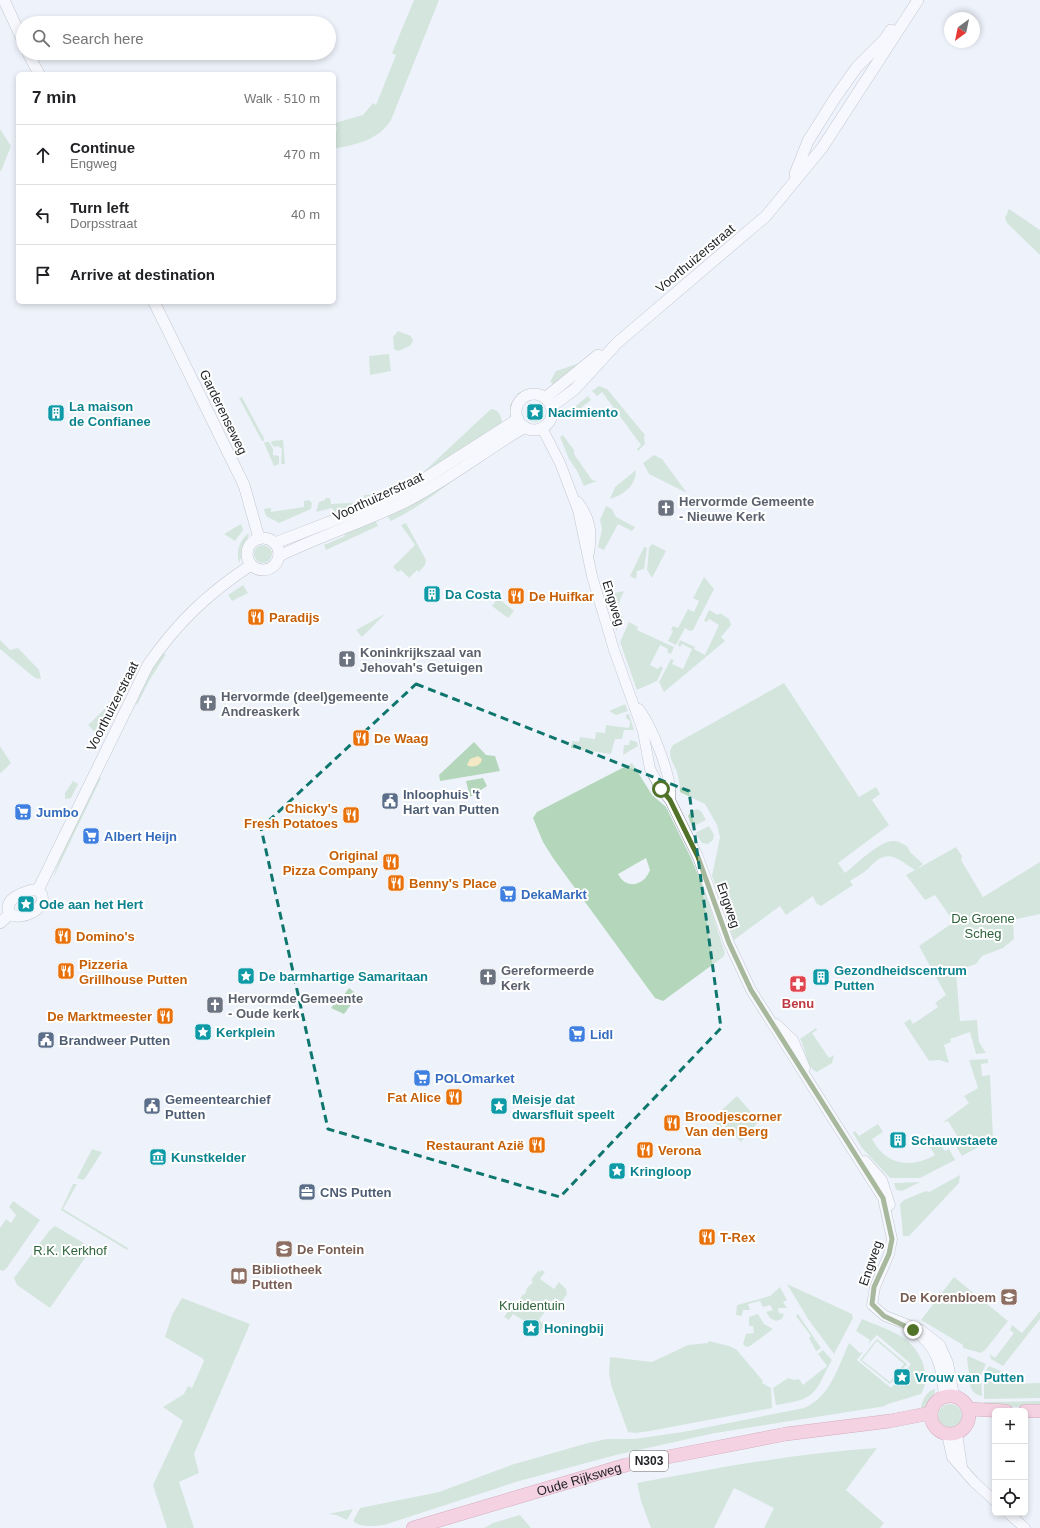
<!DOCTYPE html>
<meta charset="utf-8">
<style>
:root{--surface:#fff;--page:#f6f6f6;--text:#202124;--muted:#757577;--line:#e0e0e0}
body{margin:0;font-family:Arial,sans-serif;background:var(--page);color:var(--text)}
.controls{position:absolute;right:12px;bottom:12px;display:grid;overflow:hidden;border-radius:6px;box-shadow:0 2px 6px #0003}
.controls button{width:36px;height:36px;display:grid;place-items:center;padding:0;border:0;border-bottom:1px solid var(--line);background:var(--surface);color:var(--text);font:20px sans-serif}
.compass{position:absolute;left:944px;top:12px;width:36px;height:36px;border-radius:50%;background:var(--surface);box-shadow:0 2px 6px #0003;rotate:213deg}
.stop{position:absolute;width:12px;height:12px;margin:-9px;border:3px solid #517229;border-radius:50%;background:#fff}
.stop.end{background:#517229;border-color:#fff;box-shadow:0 1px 4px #0008}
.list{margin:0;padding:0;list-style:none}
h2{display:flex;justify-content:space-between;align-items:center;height:52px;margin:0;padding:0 16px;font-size:17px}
h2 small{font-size:13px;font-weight:400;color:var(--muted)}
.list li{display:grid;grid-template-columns:26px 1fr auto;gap:12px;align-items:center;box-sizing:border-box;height:60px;padding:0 16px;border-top:1px solid var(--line)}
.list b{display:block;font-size:15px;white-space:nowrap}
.list p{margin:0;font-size:13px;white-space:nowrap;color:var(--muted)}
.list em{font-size:13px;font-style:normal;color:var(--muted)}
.icon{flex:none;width:22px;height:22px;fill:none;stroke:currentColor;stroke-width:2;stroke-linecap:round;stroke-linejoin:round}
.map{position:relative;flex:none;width:1040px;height:1528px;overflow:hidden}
.search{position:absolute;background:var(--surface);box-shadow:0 2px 6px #0003;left:16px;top:16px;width:320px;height:44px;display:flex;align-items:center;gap:10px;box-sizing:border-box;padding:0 14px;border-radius:22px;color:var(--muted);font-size:15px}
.panel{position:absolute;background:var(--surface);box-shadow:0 2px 6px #0003;left:16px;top:72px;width:320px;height:232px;border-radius:6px}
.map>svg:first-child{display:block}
</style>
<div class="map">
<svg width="1040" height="1528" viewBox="0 0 1040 1528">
<rect width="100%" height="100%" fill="#eef3fb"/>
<g fill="#b4d6ba" fill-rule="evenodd">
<path d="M414,0H439L391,120C378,141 356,144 334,149V131L337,130L335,123L363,115L373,103L376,105L396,55L392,53Z"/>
<path d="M0,129L11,146L1,171H0Z"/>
<path d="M1009,209L1040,230V255L1007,223L1005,218Z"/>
<path d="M398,331L411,336L413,341L410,346L398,351L394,349L393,337Z"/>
<path d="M389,354L391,371L370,375L369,356Z"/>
<path d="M583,362L556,386L550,382L556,371Z"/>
<path d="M599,386L607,389L645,435L644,437L645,444L638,451L637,449L641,445L602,392L597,396L592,391Z"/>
<path d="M519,392L520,397L510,418V405Z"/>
<path d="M588,396L591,400L569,417L566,414Z"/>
<path d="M242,397L262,435L263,434L264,441H262L239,398Z"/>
<circle cx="535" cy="413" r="9"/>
<path d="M491,409C500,409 501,418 503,424L411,485L337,515L332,508L316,512L319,502L325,500V498H330L331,504L364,502V495L384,494L415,480Z"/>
<path d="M563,435L574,450V454L592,480L597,481L584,486L577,471L569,459L560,437Z"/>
<path d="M283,440L285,464H281L282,449L278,446L274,447L271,443L272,441Z"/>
<path d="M266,442H269L273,449V455L279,456V464L274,466L264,443Z"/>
<path d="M654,455L662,459L687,493L649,474L643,463Z"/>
<path d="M477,461C449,483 423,506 391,521L385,513Z"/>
<path d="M636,470C636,486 623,495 610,499L615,487Z"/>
<path d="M309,500L312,503L311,509L279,523L266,516L264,509L271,508V512L304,507V501Z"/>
<path d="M606,506L612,509L616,517L635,527L632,531L618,524L604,550L598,547L602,529L600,520Z"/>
<path d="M374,517L378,526L326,550L324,545L345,536L344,534L360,523Z"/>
<path d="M406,523L426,560L425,565L419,572L417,570L409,578L401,570L398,572L393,567L415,545L401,525Z"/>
<path d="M241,524L243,530L235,541L224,534Z"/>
<path d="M249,533C249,535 240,561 239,563C236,551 239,540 249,533Z"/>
<path d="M652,544L666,551L652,578L647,570L649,548Z"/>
<circle cx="263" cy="554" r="9"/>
<path d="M644,547L647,548L644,569L637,571L636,579L630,576Z"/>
<path d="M704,577L714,589L693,630L690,631L685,628L676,645L668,641L673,631L671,630L673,626L678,628L688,609L694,612L699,601L693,598Z"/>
<path d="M243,585L248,593L232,601L228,595Z"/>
<path d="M624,591L616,610L623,617L616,631L615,625L618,624L610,594Z"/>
<path d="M498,598L514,611L508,618L492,606Z"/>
<path d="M709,610L718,615L720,613L729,619L731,625L721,637L725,641L664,692L659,682L671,659L674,660L672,664L683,669L692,649L682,644L680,647L678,645L680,640L695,647L694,649L705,655L719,625L709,619L707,622L704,621Z"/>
<path d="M385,614L362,637L356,630Z"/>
<path d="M629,622L638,627L637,630L674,647L671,654L667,652L668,649L660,645L650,665L658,669L660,666L663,668L657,681L637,690L620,642Z"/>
<path d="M0,640L10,650L18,648L39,670L41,679L35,678L0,649Z"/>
<path d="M161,654H166L149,681L137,705L136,704L143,686Z"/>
<path d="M784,683L859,797L876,787L880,794L872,800L889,825L838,863L845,873C856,865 880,839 895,841C899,841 904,845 907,846L910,852L923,864L917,869L956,847L962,856L961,860L983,897L1040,862V914L1013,920L1014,939L1003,948L982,956L976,964L956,971L960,1021L977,1020L979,1042L986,1053L976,1054L970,1032L950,1039L951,1042L944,1045L949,1063L939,1060L929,1061L904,1023L910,1019L913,1024L938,1007L935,1003L946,995L919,946L954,922L935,895L925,900L906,875L915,870C895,857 887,848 869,868C864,873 856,877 850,881L853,885L821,906L816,903L813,896L786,915L780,906L734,940L712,876L720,837L717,825L705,804L680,792C680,786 679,781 678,776C676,765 665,756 673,745Z"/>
<path d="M118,696L102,735L96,733L88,725Z"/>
<path d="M625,704L628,711L616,715L609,711Z"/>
<path d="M629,714L634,730H624L622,739H615L611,754L571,748L572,741L579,742L580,737L595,739L596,732L605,733L606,725L629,728L630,721L626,718V715Z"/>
<path d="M630,740L637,742L638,746L623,755L624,745H629Z"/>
<path d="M474,742L486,755L495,756L500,771L440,781L439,775Z"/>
<path d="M0,746L11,763L1,773L0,772Z"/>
<path d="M632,763L652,795L666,807L691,858L706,894L725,953L723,957L663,1001L655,998L553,858L543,842L533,818L537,812ZM646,858L650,870C644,886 626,890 618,874Z"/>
<path d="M101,778L52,880L62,853L97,779Z"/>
<path d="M483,778L487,786L470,797L466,781Z"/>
<path d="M73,781L78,784L71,798L65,799V793Z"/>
<path d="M697,809L701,811L706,820L692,827L688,816L691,811Z"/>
<path d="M709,826L714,835L713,840L708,844L702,843L695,833Z"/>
<path d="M349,988L358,995L344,1014L331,1008L338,999L340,1000Z"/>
<path d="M816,1028L817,1030L812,1033L829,1058L834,1055L832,1063L817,1072C806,1068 806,1048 800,1039Z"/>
<path d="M988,1059V1063L981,1064L982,1076L990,1075L993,1139L962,1156L954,1143L959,1139L948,1121L942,1123L969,1103L964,1096L978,1088L969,1060Z"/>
<path d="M737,1096L759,1121L741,1142L724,1125L720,1128L712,1119Z"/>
<path d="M878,1124L883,1132L872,1139C885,1165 911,1169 935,1155L928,1144V1139L933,1135L945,1151L949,1149L955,1160L920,1178H890L862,1148L853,1133L855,1131L859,1136Z"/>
<path d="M92,1149L102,1152L86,1177L83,1180L77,1178Z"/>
<path d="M960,1175L959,1183L912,1233L909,1236H903L900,1204L904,1200L926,1191L929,1192Z"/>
<path d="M920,1182L902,1191L896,1190L894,1183Z"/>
<path d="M73,1184H77L63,1209L128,1248L127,1250L61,1210Z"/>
<path d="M13,1201L40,1220L6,1269L3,1271L0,1270V1228L6,1219L11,1223L16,1215L9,1207Z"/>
<path d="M55,1226L92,1248L50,1308L17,1285L14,1278L49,1231Z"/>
<path d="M541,1270L545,1272L540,1279L554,1289L559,1282L566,1289L567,1294L561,1303L555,1298L539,1320L545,1325C538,1334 535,1336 525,1330L529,1324L513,1314L509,1320L504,1317L515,1301L518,1303L522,1295L525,1294L527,1288L533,1282L531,1280L538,1271L540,1272Z"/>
<path d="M954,1277L1008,1321L986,1349L981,1353L963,1348V1345L921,1320Z"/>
<path d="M787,1284L852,1314L853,1318L834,1354L808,1319Z"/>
<path d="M780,1287L787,1300L783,1302L787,1308H778L779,1313L784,1314L782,1319L776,1321L770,1318L766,1312L773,1310L770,1305L763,1307L760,1301L748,1304L750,1310H743L742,1316L736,1315L737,1305L770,1296Z"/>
<path d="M182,1298L250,1324L194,1454L199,1473L179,1482L194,1528H167L153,1485L183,1421L163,1407L184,1394L188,1386L192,1388L204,1361L202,1358L165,1337L172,1315Z"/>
<path d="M1040,1311V1319L1003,1366L991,1359L990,1354L995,1358L1014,1333L1010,1330L1012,1325L1022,1333Z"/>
<path d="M758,1314L764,1324L773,1329L750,1346L746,1347L743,1344L746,1334L754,1333L753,1326H749V1317Z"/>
<path d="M798,1314L821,1348L816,1351L809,1338L811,1336L796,1316Z"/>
<path d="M862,1319C876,1325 892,1330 905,1339C921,1350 932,1376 921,1394L885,1405L886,1406L715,1433L616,1455L519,1481L384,1525C375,1526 360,1528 353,1521L360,1508L439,1492L511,1465L588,1443L607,1439H634L683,1432L804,1408C830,1397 838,1367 849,1343L860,1353L863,1352L857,1360L891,1388L897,1381L902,1384L906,1382L909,1377L906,1371L911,1364L877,1335L868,1344L870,1340L856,1331Z"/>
<path d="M877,1339L907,1364L890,1384L860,1360ZM877,1341L904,1364L890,1382L862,1360Z"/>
<path d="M709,1341L729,1346L736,1349L763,1381L762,1383L771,1388L772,1408L650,1431L636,1433L628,1432L612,1388L609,1374L610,1357L652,1362L688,1345L708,1343Z"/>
<path d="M823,1350L832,1360C813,1395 817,1399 776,1405L773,1388L788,1378L794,1380L799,1379L803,1385L827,1366L818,1354Z"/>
<path d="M968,1356L986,1364L980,1377H977V1374H969L967,1359Z"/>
<path d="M989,1366L1020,1379L1024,1380C1011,1385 995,1380 985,1372Z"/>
<path d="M984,1377L1008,1384L1040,1383V1398L984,1399Z"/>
<path d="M978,1379H981L982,1396C975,1395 970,1390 970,1383L978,1382Z"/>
<path d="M935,1389C935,1398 930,1406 921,1409C921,1401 927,1390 935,1389Z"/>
<path d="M1040,1401V1406L985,1407L984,1402Z"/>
<circle cx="950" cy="1416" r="12"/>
<path d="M877,1448L846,1490L884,1523L880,1528H764L774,1508L734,1488L714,1528H651L641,1501L637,1483C717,1468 796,1453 877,1448Z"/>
<path d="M353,1509L347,1520L336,1515L328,1514Z"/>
<path d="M520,1515L531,1528H484L493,1523Z"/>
</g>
<path fill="#f3e9c4" d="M478,756L482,759C481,765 475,768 469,766L467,765L470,759Z"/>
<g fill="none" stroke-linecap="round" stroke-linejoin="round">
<defs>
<g id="tertiary">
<path d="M542,428L560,463L578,510L592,576L614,650L643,731L650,769L661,789L670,800L698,857L729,943L751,990L883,1198L892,1239L889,1254L875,1287L872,1305L885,1316L921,1330L940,1345L948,1363L954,1396"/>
<path d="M578,502C591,519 592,533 589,553"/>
<path d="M639,709C652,727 673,777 670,800"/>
<path d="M776,1024L793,1040L805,1068"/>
<path d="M865,1161L882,1180L890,1205"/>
<path d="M921,1336C940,1353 942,1373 944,1397"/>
<path d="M957,1433L962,1467"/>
<path d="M947,1434L952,1457L974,1482L995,1501"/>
<path d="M1008,1513L1025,1528"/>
</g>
<g id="secondary">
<path d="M4,0L23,41"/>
<path d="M28,53L39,74"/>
<path d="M795,174L808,141L835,98L857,67L884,40L891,30"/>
<path d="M154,302L244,485L259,538"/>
<circle cx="534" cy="412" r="18"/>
<path d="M545,398L598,355"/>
<path d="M551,407L575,389L617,343L766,216L822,148L918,0"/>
<circle cx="263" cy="554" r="16"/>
<path d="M275,543L371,506L410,488L518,419"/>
<path d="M279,556C320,536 364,522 405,502C447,481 484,451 525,427"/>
<path d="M32,890H38L42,895C46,910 21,921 10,914C2,900 21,893 32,890Z"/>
<path d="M38,890L148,665C177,623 207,594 251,565"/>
<path d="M0,923L10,914"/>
</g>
<g id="primary">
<circle cx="950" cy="1415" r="19"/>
<path d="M969,1409L1006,1411"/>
<path d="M1025,1411H1040"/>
<path id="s1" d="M413,1528L626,1465L786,1434L890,1421L931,1413"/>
</g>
</defs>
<use href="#tertiary" stroke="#8f949b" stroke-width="11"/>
<use href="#secondary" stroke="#8f949b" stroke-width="12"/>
<use href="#primary" stroke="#b05973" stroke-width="14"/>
<use href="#tertiary" stroke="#fff" stroke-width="10"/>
<use href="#secondary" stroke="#fff" stroke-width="11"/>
<use href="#primary" stroke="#fdacc4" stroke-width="13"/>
</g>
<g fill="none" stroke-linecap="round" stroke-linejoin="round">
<path stroke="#517229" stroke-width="5" d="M661,789L670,800L698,857L729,943L751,990L883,1198L892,1239L889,1254L874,1287L872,1304L884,1316L913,1330"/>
</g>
<path d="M0 0H1040V1528H0ZM416,684L689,791L721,1028L560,1197L328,1129L261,828Z" fill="#eef3fb" fill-opacity=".55" fill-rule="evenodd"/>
<path fill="none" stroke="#0f766e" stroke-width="3" stroke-dasharray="8 5" stroke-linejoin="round" d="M416,684L689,791L721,1028L560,1197L328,1129L261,828Z"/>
<defs>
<symbol id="sight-square" viewBox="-11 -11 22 22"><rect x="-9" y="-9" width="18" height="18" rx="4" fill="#0f9aa8" stroke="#fff"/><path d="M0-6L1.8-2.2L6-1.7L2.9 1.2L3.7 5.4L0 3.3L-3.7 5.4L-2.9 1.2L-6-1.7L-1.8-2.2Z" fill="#fff"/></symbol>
<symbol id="building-square" viewBox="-11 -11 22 22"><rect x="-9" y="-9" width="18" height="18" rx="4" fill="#0f9aa8" stroke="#fff"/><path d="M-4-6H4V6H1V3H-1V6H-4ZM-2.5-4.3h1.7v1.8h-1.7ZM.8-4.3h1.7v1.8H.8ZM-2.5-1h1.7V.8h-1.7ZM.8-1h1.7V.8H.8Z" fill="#fff"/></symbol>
<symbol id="church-square" viewBox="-11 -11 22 22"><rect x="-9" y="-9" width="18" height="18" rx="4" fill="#6b7280" stroke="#fff"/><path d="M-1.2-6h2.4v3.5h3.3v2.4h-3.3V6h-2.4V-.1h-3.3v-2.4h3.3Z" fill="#fff"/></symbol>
<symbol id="restaurant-square" viewBox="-11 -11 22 22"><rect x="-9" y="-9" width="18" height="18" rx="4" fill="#e8710a" stroke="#fff"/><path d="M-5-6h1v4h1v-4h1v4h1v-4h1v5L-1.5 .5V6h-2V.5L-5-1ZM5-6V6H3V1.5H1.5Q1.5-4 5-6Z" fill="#fff"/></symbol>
<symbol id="civic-square" viewBox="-11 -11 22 22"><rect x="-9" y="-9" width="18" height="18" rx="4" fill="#5c6f8a" stroke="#fff"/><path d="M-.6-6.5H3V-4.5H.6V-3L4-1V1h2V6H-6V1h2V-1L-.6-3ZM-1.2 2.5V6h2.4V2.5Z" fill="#fff"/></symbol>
<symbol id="supermarket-square" viewBox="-11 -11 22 22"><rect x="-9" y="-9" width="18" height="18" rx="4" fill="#3f7fe0" stroke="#fff"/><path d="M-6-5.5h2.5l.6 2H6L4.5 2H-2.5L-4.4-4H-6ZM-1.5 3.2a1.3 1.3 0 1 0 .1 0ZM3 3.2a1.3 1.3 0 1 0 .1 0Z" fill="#fff"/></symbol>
<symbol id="pharmacy-square" viewBox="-11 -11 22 22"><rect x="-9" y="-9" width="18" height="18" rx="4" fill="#e0444e" stroke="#fff"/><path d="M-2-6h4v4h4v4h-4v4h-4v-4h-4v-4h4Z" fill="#fff"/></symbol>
<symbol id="museum-square" viewBox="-11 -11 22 22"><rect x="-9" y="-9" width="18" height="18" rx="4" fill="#0f9aa8" stroke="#fff"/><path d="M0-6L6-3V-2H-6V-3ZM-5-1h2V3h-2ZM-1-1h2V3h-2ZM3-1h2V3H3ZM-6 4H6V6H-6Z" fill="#fff"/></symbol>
<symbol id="office-square" viewBox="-11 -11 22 22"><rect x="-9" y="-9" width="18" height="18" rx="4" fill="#5c6f8a" stroke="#fff"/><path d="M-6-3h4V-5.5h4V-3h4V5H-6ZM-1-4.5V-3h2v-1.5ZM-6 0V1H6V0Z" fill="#fff"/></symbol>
<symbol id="school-square" viewBox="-11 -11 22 22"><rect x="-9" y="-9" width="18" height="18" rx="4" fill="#8d6e63" stroke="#fff"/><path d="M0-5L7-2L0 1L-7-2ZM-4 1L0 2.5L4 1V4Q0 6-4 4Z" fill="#fff"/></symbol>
<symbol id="library-square" viewBox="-11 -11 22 22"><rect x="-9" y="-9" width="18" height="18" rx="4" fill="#8d6e63" stroke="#fff"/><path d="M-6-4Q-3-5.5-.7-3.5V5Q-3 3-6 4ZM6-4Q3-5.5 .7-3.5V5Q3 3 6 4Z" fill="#fff"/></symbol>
</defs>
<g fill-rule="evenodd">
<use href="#sight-square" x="525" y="402" width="20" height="20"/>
<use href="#building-square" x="46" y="403" width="20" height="20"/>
<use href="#church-square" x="656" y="498" width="20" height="20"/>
<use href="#building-square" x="422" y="584" width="20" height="20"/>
<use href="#restaurant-square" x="506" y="586" width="20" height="20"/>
<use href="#restaurant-square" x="246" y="607" width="20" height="20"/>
<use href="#church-square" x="337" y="649" width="20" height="20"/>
<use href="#church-square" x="198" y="693" width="20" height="20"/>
<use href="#restaurant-square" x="351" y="728" width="20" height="20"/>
<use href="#civic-square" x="380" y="791" width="20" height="20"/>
<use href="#supermarket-square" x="13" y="802" width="20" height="20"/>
<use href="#restaurant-square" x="341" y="805" width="20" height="20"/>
<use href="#supermarket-square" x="81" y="826" width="20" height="20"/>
<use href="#restaurant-square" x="381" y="852" width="20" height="20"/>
<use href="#restaurant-square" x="386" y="873" width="20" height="20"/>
<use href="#supermarket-square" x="498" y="884" width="20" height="20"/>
<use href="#sight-square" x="16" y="894" width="20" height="20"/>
<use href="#restaurant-square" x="53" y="926" width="20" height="20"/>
<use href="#restaurant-square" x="56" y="961" width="20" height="20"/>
<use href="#sight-square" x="236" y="966" width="20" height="20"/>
<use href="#church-square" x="478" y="967" width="20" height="20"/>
<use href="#building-square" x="811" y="967" width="20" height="20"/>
<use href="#pharmacy-square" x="788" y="974" width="20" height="20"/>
<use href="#church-square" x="205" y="995" width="20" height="20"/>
<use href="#restaurant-square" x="155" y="1006" width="20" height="20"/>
<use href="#sight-square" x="193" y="1022" width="20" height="20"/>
<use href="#supermarket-square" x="567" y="1024" width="20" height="20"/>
<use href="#civic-square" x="36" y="1030" width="20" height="20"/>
<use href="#supermarket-square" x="412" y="1068" width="20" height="20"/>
<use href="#restaurant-square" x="444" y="1087" width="20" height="20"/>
<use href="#civic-square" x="142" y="1096" width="20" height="20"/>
<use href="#sight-square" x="489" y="1096" width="20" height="20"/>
<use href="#restaurant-square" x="662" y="1113" width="20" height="20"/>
<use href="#building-square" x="888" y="1130" width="20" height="20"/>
<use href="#restaurant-square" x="527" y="1135" width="20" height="20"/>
<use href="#restaurant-square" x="635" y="1140" width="20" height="20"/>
<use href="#museum-square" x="148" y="1147" width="20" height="20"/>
<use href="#sight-square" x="607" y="1161" width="20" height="20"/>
<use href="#office-square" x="297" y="1182" width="20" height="20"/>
<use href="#restaurant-square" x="697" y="1227" width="20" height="20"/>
<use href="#school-square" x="274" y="1239" width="20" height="20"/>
<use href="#library-square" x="229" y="1266" width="20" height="20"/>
<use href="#school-square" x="999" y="1287" width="20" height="20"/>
<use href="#sight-square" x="521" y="1318" width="20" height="20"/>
<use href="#sight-square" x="892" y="1367" width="20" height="20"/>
</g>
<g text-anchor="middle" stroke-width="4" stroke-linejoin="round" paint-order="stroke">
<rect fill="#fff" stroke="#646668" stroke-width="1" x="630" y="1451" width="38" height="20" rx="3"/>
<g font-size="12" font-weight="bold" fill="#222427">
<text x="649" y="1465">N303</text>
</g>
<g font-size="13" fill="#222427" stroke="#fff">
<text transform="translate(695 258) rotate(-40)" y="5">Voorthuizerstraat</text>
<text transform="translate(224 412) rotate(64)" y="5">Garderenseweg</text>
<text transform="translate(378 496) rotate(-25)" y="5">Voorthuizerstraat</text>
<text transform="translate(614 603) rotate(73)" y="5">Engweg</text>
<text transform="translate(112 706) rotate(-63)" y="5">Voorthuizerstraat</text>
<text transform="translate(729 905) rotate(71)" y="5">Engweg</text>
<text transform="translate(870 1263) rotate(-71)" y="5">Engweg</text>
<text dy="5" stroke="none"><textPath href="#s1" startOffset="173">Oude Rijksweg</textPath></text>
</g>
<g font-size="13" font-weight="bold" fill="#0d838f" stroke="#fff" text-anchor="start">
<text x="69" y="411">La maison<tspan x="69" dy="15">de Confianee</tspan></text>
<text x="548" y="417">Nacimiento</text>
<text x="445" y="599">Da Costa</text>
<text x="39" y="909">Ode aan het Hert</text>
<text x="834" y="975">Gezondheidscentrum<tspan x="834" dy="15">Putten</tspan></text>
<text x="259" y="981">De barmhartige Samaritaan</text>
<text x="216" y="1037">Kerkplein</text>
<text x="512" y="1104">Meisje dat<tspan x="512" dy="15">dwarsfluit speelt</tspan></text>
<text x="911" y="1145">Schauwstaete</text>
<text x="171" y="1162">Kunstkelder</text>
<text x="630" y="1176">Kringloop</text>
<text x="544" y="1333">Honingbij</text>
<text x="915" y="1382">Vrouw van Putten</text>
</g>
<g font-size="13" font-weight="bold" fill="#5b616d" stroke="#fff" text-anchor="start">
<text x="679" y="506">Hervormde Gemeente<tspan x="679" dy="15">- Nieuwe Kerk</tspan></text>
<text x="360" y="657">Koninkrijkszaal van<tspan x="360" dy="15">Jehovah's Getuigen</tspan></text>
<text x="221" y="701">Hervormde (deel)gemeente<tspan x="221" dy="15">Andreaskerk</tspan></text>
<text x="501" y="975">Gereformeerde<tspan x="501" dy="15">Kerk</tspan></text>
<text x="228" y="1003">Hervormde Gemeente<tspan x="228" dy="15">- Oude kerk</tspan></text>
</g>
<g font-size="13" font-weight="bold" fill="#c56008" stroke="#fff" text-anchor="start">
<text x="529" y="601">De Huifkar</text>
<text x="269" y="622">Paradijs</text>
<text x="374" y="743">De Waag</text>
<text x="338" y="813" text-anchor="end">Chicky's<tspan x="338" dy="15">Fresh Potatoes</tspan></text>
<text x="378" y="860" text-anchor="end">Original<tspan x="378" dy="15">Pizza Company</tspan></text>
<text x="409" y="888">Benny's Place</text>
<text x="76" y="941">Domino's</text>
<text x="79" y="969">Pizzeria<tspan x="79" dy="15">Grillhouse Putten</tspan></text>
<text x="152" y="1021" text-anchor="end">De Marktmeester</text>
<text x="441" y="1102" text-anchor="end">Fat Alice</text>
<text x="685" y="1121">Broodjescorner<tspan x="685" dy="15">Van den Berg</tspan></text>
<text x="524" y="1150" text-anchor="end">Restaurant Azië</text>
<text x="658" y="1155">Verona</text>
<text x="720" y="1242">T-Rex</text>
</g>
<g font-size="13" font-weight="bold" fill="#4e5e75" stroke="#fff" text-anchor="start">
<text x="403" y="799">Inloophuis 't<tspan x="403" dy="15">Hart van Putten</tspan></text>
<text x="59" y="1045">Brandweer Putten</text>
<text x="165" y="1104">Gemeentearchief<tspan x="165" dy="15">Putten</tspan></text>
<text x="320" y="1197">CNS Putten</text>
</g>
<g font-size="13" font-weight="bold" fill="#366cbe" stroke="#fff" text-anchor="start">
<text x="36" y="817">Jumbo</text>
<text x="104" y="841">Albert Heijn</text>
<text x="521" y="899">DekaMarkt</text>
<text x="590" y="1039">Lidl</text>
<text x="435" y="1083">POLOmarket</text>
</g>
<g font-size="13" fill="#2e633b" stroke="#fff">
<text x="983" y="923">De Groene<tspan x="983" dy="15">Scheg</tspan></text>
<text x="70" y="1255">R.K. Kerkhof</text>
<text x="532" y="1310">Kruidentuin</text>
</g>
<g font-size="13" font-weight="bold" fill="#be3a42" stroke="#fff">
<text x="798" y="1008">Benu</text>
</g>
<g font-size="13" font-weight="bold" fill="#785e54" stroke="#fff" text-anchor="start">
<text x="297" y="1254">De Fontein</text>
<text x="252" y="1274">Bibliotheek<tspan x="252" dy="15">Putten</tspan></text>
<text x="996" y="1302" text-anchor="end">De Korenbloem</text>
</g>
</g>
</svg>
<div class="controls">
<button>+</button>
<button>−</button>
<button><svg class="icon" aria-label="locate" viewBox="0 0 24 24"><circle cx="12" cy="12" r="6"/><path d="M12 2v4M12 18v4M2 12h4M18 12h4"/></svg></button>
</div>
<svg class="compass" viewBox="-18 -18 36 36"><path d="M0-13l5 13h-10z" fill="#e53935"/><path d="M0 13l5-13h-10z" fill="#757577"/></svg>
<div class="stop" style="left:661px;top:789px"></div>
<div class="stop end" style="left:913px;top:1330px"></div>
<div class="search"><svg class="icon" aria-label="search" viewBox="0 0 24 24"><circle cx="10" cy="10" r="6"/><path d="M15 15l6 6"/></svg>Search here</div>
<section class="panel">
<h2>7 min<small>Walk · 510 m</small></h2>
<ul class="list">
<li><svg class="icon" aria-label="ahead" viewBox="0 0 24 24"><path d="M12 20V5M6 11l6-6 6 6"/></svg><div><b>Continue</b><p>Engweg</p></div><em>470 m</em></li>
<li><svg class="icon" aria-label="left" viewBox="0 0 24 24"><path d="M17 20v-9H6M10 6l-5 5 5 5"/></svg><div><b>Turn left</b><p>Dorpsstraat</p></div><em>40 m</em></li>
<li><svg class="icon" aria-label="arrive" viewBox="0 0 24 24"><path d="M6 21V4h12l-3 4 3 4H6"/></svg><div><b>Arrive at destination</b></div></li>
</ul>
</section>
</div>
